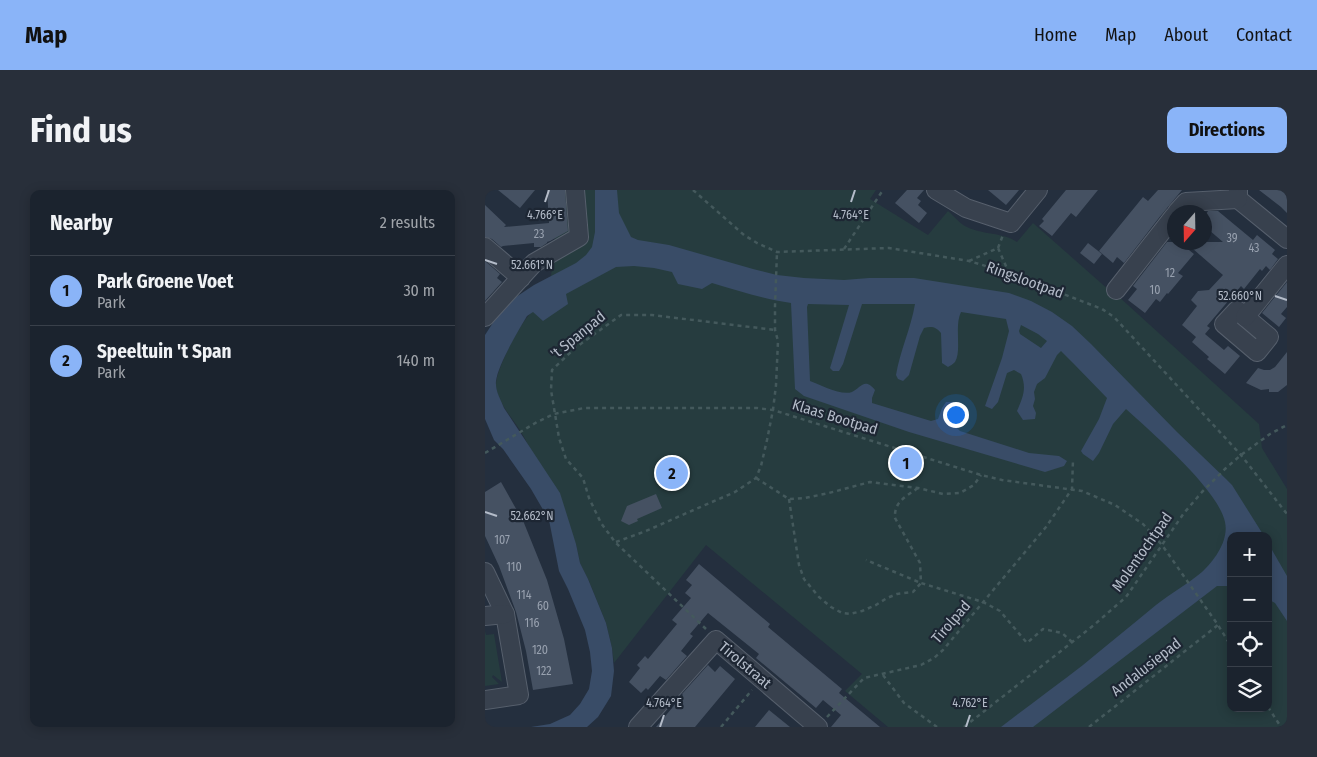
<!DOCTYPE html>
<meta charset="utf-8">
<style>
:root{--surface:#1b232e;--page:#282f3a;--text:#f1f3f6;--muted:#a0a4aa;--line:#39404a;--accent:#8ab4f8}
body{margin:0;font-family:"Fira Sans Condensed",sans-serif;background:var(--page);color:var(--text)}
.controls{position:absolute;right:15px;bottom:15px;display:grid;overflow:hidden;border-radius:10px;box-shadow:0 2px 12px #0003}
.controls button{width:45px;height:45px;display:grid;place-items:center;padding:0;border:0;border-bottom:1px solid var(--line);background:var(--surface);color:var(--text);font:25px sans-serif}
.compass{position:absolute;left:682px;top:15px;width:45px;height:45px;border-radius:50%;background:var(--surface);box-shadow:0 2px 12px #0003;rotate:200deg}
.you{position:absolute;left:470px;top:224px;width:18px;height:18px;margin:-12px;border:4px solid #fff;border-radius:50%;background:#1a73e8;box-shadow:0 0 0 8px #1a73e833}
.badge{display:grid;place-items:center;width:32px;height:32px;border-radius:50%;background:var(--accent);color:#111;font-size:16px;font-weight:700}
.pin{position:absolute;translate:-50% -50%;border:2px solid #fff;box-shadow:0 1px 5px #0006}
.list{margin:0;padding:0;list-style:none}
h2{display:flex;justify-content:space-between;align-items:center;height:65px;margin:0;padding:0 20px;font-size:21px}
h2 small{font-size:16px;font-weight:400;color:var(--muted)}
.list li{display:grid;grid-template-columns:32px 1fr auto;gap:15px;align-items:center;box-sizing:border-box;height:70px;padding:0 20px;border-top:1px solid var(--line)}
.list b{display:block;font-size:19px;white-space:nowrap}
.list p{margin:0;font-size:16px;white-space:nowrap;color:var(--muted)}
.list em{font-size:16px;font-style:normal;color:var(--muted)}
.icon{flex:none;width:28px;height:28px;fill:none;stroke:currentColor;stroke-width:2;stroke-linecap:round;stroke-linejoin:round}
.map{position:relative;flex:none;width:802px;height:537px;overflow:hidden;border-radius:10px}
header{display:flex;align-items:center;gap:30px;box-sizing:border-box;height:70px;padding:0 25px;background:var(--accent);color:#111}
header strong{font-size:24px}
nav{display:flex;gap:28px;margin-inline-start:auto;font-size:18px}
.intro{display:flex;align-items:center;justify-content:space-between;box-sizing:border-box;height:120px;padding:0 30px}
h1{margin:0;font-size:35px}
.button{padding:12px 22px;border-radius:10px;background:var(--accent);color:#111;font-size:18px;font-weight:700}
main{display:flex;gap:30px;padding:0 30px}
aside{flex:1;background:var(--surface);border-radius:10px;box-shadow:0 2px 12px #0003}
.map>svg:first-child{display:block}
</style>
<header>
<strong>Map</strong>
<nav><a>Home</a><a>Map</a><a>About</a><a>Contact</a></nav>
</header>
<div class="intro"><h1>Find us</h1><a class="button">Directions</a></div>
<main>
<aside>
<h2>Nearby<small>2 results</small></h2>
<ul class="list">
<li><span class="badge">1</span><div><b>Park Groene Voet</b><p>Park</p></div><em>30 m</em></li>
<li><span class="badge">2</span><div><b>Speeltuin 't Span</b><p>Park</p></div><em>140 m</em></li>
</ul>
</aside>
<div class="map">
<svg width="802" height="537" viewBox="0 0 802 537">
<rect width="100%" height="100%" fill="#242f3e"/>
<g fill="#263c3f" fill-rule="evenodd">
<path d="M75,0H391L385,9L443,45L463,21C469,26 475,34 482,37C498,45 517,42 532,52L548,33L625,101L633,106L774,234L777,258L802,299V537H403L360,501L377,484L221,355L129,473L127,458L121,433L103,389L95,373L91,354C74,318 57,282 39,247C30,230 14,216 11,197C9,182 36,131 47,122L66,86ZM746,346H783V518H746Z"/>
<path d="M0,441L1,445L9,444L17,492L8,485L7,487L14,494L0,496Z"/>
</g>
<g fill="#394c67" fill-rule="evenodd">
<path d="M110,0H132L134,23L146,47L153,50L184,55L268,79L292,85L319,88L359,90L384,88H429L524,103L546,111L567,122L587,136L606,154L692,242L741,289L747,295L779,346H746V396H732L548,537H516C543,516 571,496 598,475C622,455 647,435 671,415C686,403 703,394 717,382C730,370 744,350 740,332C733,299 667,243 641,219L628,234L614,263L608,271L598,264L596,261L614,229L622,208L588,173L576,161L572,165L560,188L552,194L549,202L550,209L548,216L551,223L550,229L538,230L532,221C538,207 542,198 536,184L529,180L522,183L513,212L507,219L500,216L517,168L524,141L521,129L476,122C469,136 477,161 470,172C468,174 465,176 463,177L457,173L456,143C451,137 447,136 439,138L435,146L424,185L418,191L413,189L411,185C415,161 426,138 430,114H377L358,174L354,181H348L345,178L364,115L323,114L322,117L325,191C336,195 356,206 367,202C376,198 379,187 390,200L387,208V213L446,231L453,229L457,218L461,212H468L473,216L469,235L475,241L544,263L574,266L582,271L579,276L560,282L424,242L319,206L310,199L306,113C279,109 254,101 227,93L217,99L193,94L187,82L169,78L149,76L131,77L81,104L83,114L58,131L48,122L42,126C33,141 13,175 11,191C10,201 16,210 19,218L75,303L91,354L95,373L103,389L121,433L127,458L129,481L126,506L113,527L102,537H46L65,534L85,525L95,514L104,499L107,481L105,462L100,440L83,399L74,381L64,330L46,299L18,259L9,250L0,229V145L13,125L25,111L49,95L91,73L101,65L107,57L110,42ZM536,135L553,144L562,151L556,158L535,144L534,141Z"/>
<path d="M783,353L802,386V431L790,413L783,409Z"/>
</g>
<g fill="#455162">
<path d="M13,0H50L35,18Z"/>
<path d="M62,0H80L83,41L65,51L62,52V53L56,57H49V53L18,56L16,57L7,49L0,47V15L21,35L19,37L64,33Z"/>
<path d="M422,0H439L432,8L436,11L433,15L442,23L434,33L410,13Z"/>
<path d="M503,0H534L521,15Z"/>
<path d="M581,0H613L591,27L586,23L567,46L554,36L559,31L557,29Z"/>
<path d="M673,0H697L673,29L639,73L632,67L628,73L614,61L658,7L663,11Z"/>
<path d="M774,0H802V23L796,17Z"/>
<path d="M723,21H733L768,50L772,45L790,60L787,64L793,69L785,80L781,76L777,81L775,79L759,99L756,96L722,136L725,138L720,144L739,160L743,156L755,166L740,184L722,169L724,167L707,152L711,147L697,135L712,116L706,110L713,101L724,100L738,85L700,52H738L724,40L725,39L720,34V26Z"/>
<path d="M682,52H694L709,64L693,83L698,86L683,104L682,103L675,112L671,109L660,123L643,110L652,99L648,96Z"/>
<path d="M603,53L617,64L609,74L595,63Z"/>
<path d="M0,71L15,84L12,88L17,92L0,111Z"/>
<path d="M802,92V117L796,124L801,128L794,137L777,123Z"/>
<path d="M802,162V195L793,202H784V199L776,200L761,193L773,178L779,180H785L790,177Z"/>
<path d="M16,292L39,333L62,390L79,449L88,494L48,500L41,461L31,422L14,376L0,346V302Z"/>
<path d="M171,304L177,318L152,329L153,331L144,335L136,331L142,316Z"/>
<path d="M214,374L285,434L283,437L357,499L354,503L395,537H346L356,525L338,510L331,518L271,468L274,464L223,423L205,444L208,446L196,461L202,466L181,490L175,486L163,500L161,498L156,503L144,492L155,478L152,475L160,466L163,469L192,434L187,430L206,408L200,403L207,395L201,390Z"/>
<path d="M223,475L230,482L235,476L250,489L210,537H171L198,505L197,504Z"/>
<path d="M284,520L305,537H270Z"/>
</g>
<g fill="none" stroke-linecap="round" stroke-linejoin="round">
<defs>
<g id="minor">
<path d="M451,0L481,18L526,33L553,0"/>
<path d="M753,0V9L802,49"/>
<path d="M692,22L701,12L753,9"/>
<path d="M0,57L36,88"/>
<path d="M631,100L689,26"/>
<path d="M752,120L784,147L772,162L739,134Z"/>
<path d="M0,127L49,73L94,47L90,0"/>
<path d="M760,127L802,75"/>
<path d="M0,382L20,424L34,505L0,510"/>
<path d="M0,426L20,424"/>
<path d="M153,537L231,450L333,537"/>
</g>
</defs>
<use href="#minor" stroke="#565f6c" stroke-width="20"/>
<g stroke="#44595c" stroke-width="2.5" stroke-dasharray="4 4" stroke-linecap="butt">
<path d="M208,0L259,45L272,53L292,62L404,58L484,71L524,83L617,119L629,127L756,265L802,324"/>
<path d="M513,58L518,45"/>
<path d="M359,59L398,0"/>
<path d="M484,71L513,58L524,83"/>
<path d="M0,263L52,232L69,224L99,218H272L288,220L496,285L517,290L597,301L630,315L658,334L677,355L733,435L746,456"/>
<path d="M271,288L304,309L320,308L344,303L385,292L433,298L458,304L475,303L489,295L496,285"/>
<path d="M433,298C420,307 409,312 410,328L435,373L436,393L498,412L515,421L542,453L558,439L577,443L587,452"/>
<path d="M304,309L314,375L319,389L334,407L346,417L357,423L365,424L377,421L391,415L402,408L412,404L428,402L436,393L381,370"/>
<path d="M131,352L161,341L204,322L250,302L271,288L276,276L282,250L288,220L291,195L293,151L290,140V116L292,62"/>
<path d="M221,439L130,352L116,333L104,308L98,288L81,269L74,248L66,200L67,180L90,158L136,125H167L290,140"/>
<path d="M398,485L419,513L452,537"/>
<path d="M783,517L796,537"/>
<path d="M342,527L379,488L436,475L449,468L458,460L561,337L587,299L588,270"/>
<path d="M236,537L267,500"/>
<path d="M479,537L609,435L641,407L699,323L717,302L741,278L756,265L785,244L802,235"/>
<path d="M604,537L733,435"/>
</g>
<use href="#minor" stroke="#38414e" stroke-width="18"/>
</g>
<path fill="none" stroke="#b4bcc9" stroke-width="2" d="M60,12L64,0M366,12L370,0M0,70L12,74M790,106L802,110M0,322L12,326M175,537L179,525M481,537L485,525"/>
<g text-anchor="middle" stroke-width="4.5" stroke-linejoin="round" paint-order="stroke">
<g font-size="12" fill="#98a1af">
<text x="54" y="48">23</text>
<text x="747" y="52">39</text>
<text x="769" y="62">43</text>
<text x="685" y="87">12</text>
<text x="670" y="104">10</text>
<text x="17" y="354">107</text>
<text x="29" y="381">110</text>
<text x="39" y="409">114</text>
<text x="58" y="420">60</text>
<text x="47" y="437">116</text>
<text x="55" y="464">120</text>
<text x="59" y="485">122</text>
</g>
<g font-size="15" fill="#b4bcc9" stroke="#1d2633">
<text transform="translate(540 90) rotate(20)" y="5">Ringslootpad</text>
<text transform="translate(93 145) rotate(-39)" y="5">'t Spanpad</text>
<text transform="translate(350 227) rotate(17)" y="5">Klaas Bootpad</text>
<text transform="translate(657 362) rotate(-55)" y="5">Molentochtpad</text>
<text transform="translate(466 432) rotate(-49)" y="5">Tirolpad</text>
<text transform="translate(260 475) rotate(40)" y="5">Tirolstraat</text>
<text transform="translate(661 477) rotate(-38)" y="5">Andalusiepad</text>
</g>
</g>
<g font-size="12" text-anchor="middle" fill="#b4bcc9" stroke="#1d2633" stroke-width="4.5" stroke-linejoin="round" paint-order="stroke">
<text x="60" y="29">4.766°E</text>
<text x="366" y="29">4.764°E</text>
<text x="47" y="79">52.661°N</text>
<text x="755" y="110">52.660°N</text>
<text x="47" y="330">52.662°N</text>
<text x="179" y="517">4.764°E</text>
<text x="485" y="517">4.762°E</text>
</g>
</svg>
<div class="controls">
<button>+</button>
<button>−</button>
<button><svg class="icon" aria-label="locate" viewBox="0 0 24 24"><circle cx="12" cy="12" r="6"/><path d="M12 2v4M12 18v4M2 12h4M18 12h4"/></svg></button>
<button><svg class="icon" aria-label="layers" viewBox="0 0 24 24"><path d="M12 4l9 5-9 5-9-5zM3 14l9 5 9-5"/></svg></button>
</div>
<svg class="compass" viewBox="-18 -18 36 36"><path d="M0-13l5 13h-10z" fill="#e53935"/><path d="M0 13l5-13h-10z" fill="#a0a4aa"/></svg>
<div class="you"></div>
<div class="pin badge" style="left:421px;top:273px">1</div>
<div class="pin badge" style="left:187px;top:283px">2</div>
</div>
</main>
